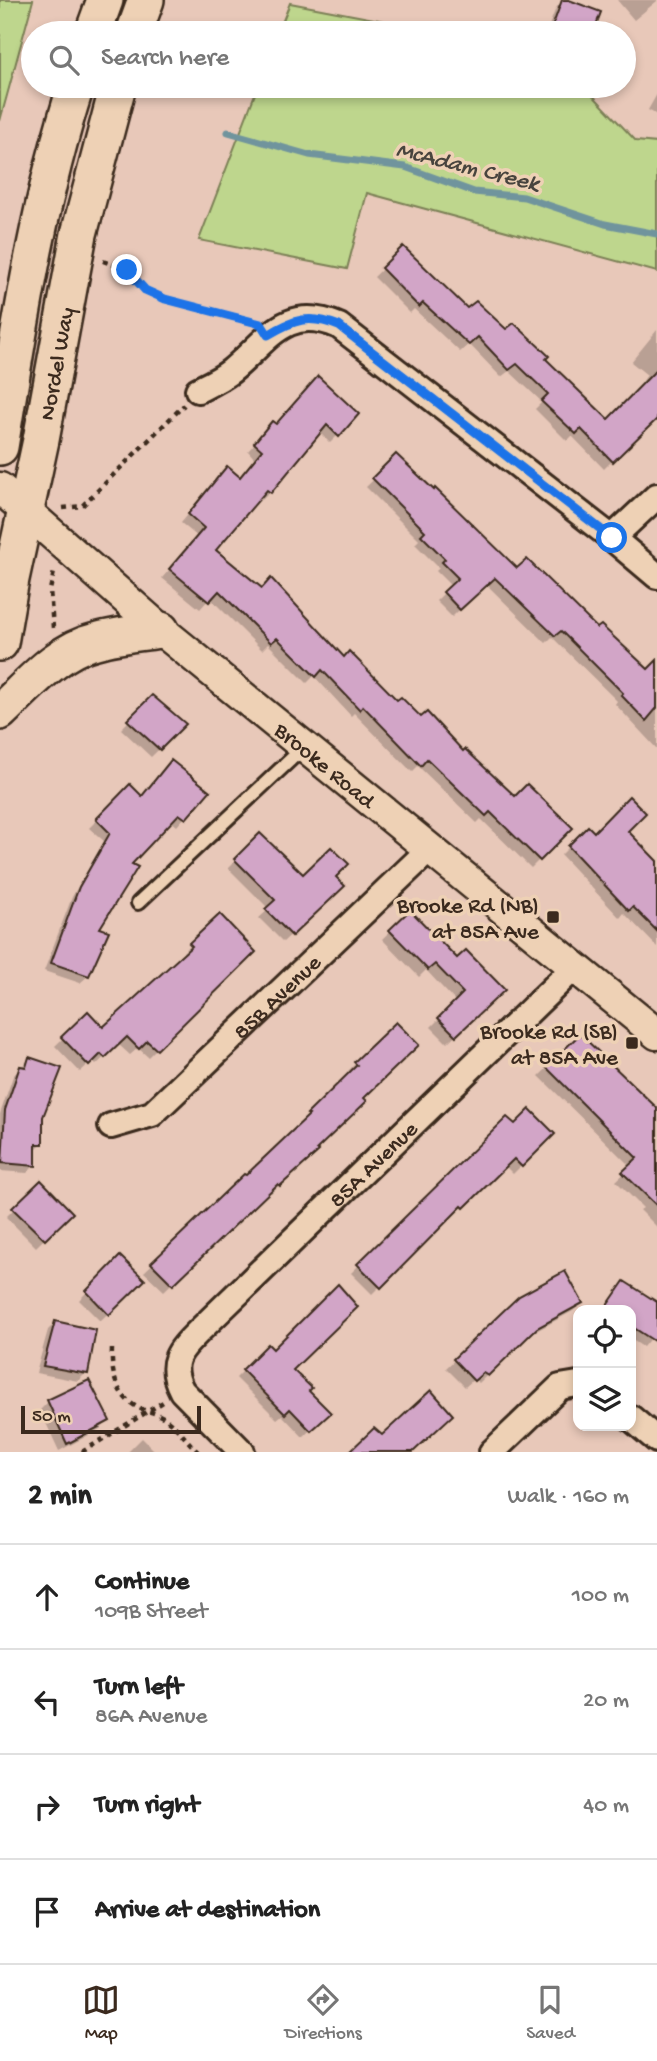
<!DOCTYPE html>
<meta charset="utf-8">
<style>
:root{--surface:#fff;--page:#f6f6f6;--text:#222;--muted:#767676;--line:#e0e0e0;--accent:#3b2a1e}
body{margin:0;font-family:"Gochi Hand",sans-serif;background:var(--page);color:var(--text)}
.controls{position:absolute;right:21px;bottom:21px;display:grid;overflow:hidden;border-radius:14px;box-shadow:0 4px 10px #0003}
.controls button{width:63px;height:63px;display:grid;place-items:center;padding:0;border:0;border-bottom:2px solid var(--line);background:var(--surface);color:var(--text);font:35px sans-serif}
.scale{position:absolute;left:21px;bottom:18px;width:180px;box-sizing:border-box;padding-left:7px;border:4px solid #3b2a1e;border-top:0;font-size:19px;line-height:24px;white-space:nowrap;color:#3b2a1e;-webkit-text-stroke:5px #eed1b5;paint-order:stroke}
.stop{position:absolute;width:21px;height:21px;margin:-16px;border:5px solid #1a73e8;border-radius:50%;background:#fff}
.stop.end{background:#1a73e8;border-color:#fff;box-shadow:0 2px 7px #0008}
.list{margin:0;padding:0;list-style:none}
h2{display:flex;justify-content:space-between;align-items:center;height:91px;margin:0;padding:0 28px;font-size:30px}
h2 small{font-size:23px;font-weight:400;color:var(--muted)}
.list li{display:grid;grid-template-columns:46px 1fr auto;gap:21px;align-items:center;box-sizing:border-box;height:105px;padding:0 28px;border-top:2px solid var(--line)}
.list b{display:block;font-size:26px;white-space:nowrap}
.list p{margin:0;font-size:23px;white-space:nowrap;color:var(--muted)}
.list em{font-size:23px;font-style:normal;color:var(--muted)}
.icon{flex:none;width:38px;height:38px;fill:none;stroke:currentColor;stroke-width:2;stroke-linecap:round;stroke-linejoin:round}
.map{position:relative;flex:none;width:657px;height:1452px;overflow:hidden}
.search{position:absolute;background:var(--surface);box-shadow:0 4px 10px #0003;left:21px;right:21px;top:21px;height:77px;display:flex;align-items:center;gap:18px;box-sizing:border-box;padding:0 24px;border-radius:38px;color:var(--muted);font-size:26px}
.sheet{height:511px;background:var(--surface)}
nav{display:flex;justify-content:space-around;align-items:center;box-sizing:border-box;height:98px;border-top:2px solid var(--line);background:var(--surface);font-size:19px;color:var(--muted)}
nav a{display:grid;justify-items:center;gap:4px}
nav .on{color:var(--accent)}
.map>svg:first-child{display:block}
</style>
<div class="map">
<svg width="657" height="1452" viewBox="0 0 657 1452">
<rect width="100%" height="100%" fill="#e8c8b9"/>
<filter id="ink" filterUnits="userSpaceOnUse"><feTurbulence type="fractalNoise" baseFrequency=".0143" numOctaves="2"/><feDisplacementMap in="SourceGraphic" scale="14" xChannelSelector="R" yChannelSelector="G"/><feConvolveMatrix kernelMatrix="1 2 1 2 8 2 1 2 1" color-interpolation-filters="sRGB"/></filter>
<g filter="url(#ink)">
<g fill="#bed68d" stroke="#7c8056" stroke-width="2">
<path d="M0,0H33L0,121Z"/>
<path d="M290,3L447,33H278Z"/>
<path d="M258,86H584L636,141L657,143V272L367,193L347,269L199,240Z"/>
</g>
<g fill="#0003">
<path d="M563,0L599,13L591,33H546L556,8Z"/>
<path d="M617,0H657V1L634,20Z"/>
<path d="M657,94V115L648,110Z"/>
<path d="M403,249L467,311L506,332L543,359L608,421L653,420L604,469L572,436L567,441L535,409L542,402L509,371L501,377L469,344L460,352L414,309L410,313L374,277Z"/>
<path d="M657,330V389L653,393L642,382L647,375L631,362Z"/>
<path d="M310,387L338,435L330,443L319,432L270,492L262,500L259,497L213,551L515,799L571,828L531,868L481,819L477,823L418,766L412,772L354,713L351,716L314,676L307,683L268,644L262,650L210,598L200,609L162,578L198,537L181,523L227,468L239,478L255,459L248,451L265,432L275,426Z"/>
<path d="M397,457L517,571L648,671L657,675V749L615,704L617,701L552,637L546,643L486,584L452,617L436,601L451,586L436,571L439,568L415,544L419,540L366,487Z"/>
<path d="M152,697L184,725L151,757L121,729Z"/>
<path d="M130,787L142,797L207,792L177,826L170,820L130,864L97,929L88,976L80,983L44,971L72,897L104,841L89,828Z"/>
<path d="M588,828L594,834L625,831L657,863V947L624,913L620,918L561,855Z"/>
<path d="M260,836L303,876L333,877L343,886L283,942L259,918L269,909L228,868Z"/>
<path d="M410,912L457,961L502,990L447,1043L431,1027L456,1002L426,970L419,977L382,939Z"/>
<path d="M220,917L254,952L148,1057L138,1048L130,1055L118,1044L96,1065L92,1061L80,1072L55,1046L88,1014L103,1029L185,955L183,952Z"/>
<path d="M396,1024L361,1098L309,1158L271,1193L269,1190L164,1291L144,1272L244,1176L246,1178L302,1124L301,1123L351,1074L348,1071Z"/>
<path d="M580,1036L657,1110V1227L640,1210L643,1208L616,1181L631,1167L539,1076Z"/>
<path d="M29,1059L42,1117L41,1144L35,1150V1165L27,1173L0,1171V1114L13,1076Z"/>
<path d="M507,1119L515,1127L553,1134L513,1174L505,1166L455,1214L453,1213L372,1294L351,1273Z"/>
<path d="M41,1182L71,1213L36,1247L6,1217Z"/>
<path d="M120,1259L143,1280L100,1321L79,1300Z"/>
<path d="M624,1283L657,1304V1330L643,1347L631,1339V1310H603Z"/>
<path d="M520,1298L581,1303L573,1311L527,1336L479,1383L474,1379L465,1387L446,1368Z"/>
<path d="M56,1322L86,1373L78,1381L36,1373L48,1330Z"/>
<path d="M268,1346L328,1413L303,1437L282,1415L277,1419L236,1378Z"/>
<path d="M48,1402L108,1421L100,1429L59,1451L40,1410Z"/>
<path d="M142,1438L156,1452H128Z"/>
</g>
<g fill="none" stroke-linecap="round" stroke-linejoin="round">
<path stroke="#6f949d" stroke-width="7" d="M228,132L309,155L405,167L474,192L524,197L605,224L657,234"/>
</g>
<g fill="#d2a5c7" stroke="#3b2a1e" stroke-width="2">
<path d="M562,0H569L601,12L593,33H550Z"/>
<path d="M403,246L467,308L476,301L506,329L514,323L549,356L546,359L608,419L657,369V419L613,462L581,429L576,434L541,401L548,394L517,364L509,370L478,337L469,345L423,303L419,307L381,268Z"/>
<path d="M318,376L359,414L339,437L327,425L271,493L267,490L216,550L262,588L271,578L344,657L349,651L397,700L401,697L421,717L427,712L463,751L465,749L515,796L527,784L573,828L540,861L490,812L486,816L427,759L421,766L363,706L360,710L322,670L316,677L277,638L271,643L219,591L209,602L169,569L204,528L188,514L227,466L240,477L262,450L254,443L272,421L276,424Z"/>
<path d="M396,454L434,490L435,488L517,568L527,559L597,628L601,625L648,669L657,660V708L646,721L621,695L623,693L561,631L555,636L495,578L460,610L443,592L458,578L442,562L445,559L421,535L425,531L372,478Z"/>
<path d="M152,695L186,724L160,750L127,720Z"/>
<path d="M171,760L210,791L186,819L179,814L132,864L138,867L100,928L109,931L89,976L51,963L79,887L110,833L96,819L130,784L142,796Z"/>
<path d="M629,796L646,813L628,831L657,861V931L633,907L629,911L568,846L588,826L594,832Z"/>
<path d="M260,833L303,874L331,847L349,864L336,877L345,886L292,936L265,909L275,900L234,859Z"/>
<path d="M410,910L457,958L466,950L505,990L456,1036L438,1018L463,993L435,964L428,970L389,930Z"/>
<path d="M220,914L256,952L157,1050L147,1041L139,1049L127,1037L105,1058L101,1054L89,1066L61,1037L88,1011L103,1027L192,946L189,943Z"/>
<path d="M396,1022L419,1045L364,1098L367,1101L317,1149L319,1151L280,1186L278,1184L173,1285L151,1263L244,1174L246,1175L309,1115L307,1114L357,1065L354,1062Z"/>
<path d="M580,1034L657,1108V1206L622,1172L637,1158L546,1067Z"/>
<path d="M29,1057L62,1068L43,1117V1144H36V1166L2,1163L5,1110L20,1066L26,1067Z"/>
<path d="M530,1109L555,1134L522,1167L514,1159L464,1208L462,1206L381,1288L357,1264L507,1117L515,1124Z"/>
<path d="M41,1180L73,1213L45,1240L12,1208Z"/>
<path d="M120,1256L145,1280L109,1315L86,1291Z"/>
<path d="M565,1271L583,1303L537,1328L488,1376L483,1373L474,1381L453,1359L519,1296Z"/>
<path d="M624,1281L657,1302V1343L631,1326V1310H604Z"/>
<path d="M338,1284L358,1307L293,1370L312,1388L309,1391L331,1413L311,1431L290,1409L285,1414L242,1370L268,1344L273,1349Z"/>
<path d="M55,1321L96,1330L88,1374L43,1366Z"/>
<path d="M89,1380L110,1421L67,1444L47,1400Z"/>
<path d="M431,1390L453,1415L413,1452H349L374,1428L382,1435Z"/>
</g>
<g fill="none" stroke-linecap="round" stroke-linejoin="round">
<defs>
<path id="service" d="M138,903L304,747"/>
<g id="minor">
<path d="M198,390C210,384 221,379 231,371C268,341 285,303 339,326L612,538L657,576"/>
<path d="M612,538L657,496"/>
<path id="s1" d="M111,1126L152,1114L431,848"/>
<path d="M631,1418L657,1440"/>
<path id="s2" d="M242,1452L182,1391C166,1361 181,1349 202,1328L576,966"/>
<path d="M492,1452L560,1387L578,1384"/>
</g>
<g id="tertiary">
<path id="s3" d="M0,488L161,630L657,1034"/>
</g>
<g id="secondary">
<path d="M93,33L105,0"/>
<path d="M134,33L146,0"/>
<path d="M0,447C20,325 38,203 76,86"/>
<path id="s4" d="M0,643L11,579L41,440L79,234L118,86"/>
<path d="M0,712C28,686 57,650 96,641C117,635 140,633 161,630"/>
</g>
</defs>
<use href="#service" stroke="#3b2a1e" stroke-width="18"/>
<use href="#minor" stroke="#3b2a1e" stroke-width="30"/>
<use href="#tertiary" stroke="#3b2a1e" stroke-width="35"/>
<use href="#secondary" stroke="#3b2a1e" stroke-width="40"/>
<g stroke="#3b2a1e" stroke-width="4.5" stroke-dasharray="5 5" stroke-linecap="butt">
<path d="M103,261L127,270L145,290L165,299L250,321"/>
<path d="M63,508L82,506L184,405"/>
<path d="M53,628L50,590L54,572"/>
<path d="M112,1349C111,1371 115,1395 137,1407C144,1411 155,1412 163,1417C176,1425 187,1441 198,1452"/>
<path d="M82,1452L163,1402"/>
</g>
<use href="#service" stroke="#eed1b5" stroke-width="12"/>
<use href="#minor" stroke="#eed1b5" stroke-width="24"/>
<use href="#tertiary" stroke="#eed1b5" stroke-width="30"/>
<use href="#secondary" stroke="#eed1b5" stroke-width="35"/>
</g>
</g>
<g fill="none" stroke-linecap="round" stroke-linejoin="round" filter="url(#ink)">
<path stroke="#1a73e8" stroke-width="9" d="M127,270L145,290L165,299L261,324L268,335C294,319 310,314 339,326L612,538"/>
</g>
<g fill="#3b2a1e" stroke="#eed1b5" stroke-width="2.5">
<rect x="546" y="910" width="14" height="14" rx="3.5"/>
<rect x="625" y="1036" width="14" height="14" rx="3.5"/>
</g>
<g text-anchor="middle" stroke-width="7" stroke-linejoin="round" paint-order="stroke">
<g font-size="23" fill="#3b2a1e" stroke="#eed1b5">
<text dy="8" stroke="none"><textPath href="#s4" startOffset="285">Nordel Way</textPath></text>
<text dy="8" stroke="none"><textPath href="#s3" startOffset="427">Brooke Road</textPath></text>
<text dy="8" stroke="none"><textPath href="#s1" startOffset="214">85B Avenue</textPath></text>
<text dy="8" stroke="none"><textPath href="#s2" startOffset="396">85A Avenue</textPath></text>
</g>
<g font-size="23" fill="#3b2a1e" stroke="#eed1b5" text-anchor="end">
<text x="539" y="912">Brooke Rd (NB)<tspan x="539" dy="26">at 85A Ave</tspan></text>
<text x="618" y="1038">Brooke Rd (SB)<tspan x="618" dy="26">at 85A Ave</tspan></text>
</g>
<g font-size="24" font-style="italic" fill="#48443e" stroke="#eed1b5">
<text transform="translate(468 165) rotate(14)" y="8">McAdam Creek</text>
</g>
</g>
</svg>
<div class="controls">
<button><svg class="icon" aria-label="locate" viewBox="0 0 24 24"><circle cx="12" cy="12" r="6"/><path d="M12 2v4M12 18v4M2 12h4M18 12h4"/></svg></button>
<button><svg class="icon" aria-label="layers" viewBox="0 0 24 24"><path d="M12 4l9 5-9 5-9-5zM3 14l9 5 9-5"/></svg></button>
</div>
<div class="scale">50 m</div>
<div class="stop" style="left:612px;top:538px"></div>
<div class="stop end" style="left:127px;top:270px"></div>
<div class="search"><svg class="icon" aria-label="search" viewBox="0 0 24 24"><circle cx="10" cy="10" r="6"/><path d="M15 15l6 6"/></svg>Search here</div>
</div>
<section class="sheet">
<h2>2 min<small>Walk · 160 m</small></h2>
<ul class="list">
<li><svg class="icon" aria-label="ahead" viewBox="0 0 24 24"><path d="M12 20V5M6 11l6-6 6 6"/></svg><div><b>Continue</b><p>109B Street</p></div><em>100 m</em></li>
<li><svg class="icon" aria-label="left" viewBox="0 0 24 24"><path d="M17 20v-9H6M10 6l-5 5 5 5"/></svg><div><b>Turn left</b><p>86A Avenue</p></div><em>20 m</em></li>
<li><svg class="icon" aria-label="right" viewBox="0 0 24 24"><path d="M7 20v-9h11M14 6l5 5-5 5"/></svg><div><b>Turn right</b></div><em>40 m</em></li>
<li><svg class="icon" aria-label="arrive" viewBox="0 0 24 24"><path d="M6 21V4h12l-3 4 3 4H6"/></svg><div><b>Arrive at destination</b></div></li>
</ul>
</section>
<nav>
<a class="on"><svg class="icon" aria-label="map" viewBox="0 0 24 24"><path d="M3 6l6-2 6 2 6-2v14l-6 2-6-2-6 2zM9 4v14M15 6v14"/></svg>Map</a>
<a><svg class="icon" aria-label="directions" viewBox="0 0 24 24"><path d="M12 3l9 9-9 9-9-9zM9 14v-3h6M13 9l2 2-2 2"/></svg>Directions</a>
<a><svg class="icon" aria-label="saved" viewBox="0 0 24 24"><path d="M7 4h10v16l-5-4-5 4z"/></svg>Saved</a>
</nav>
